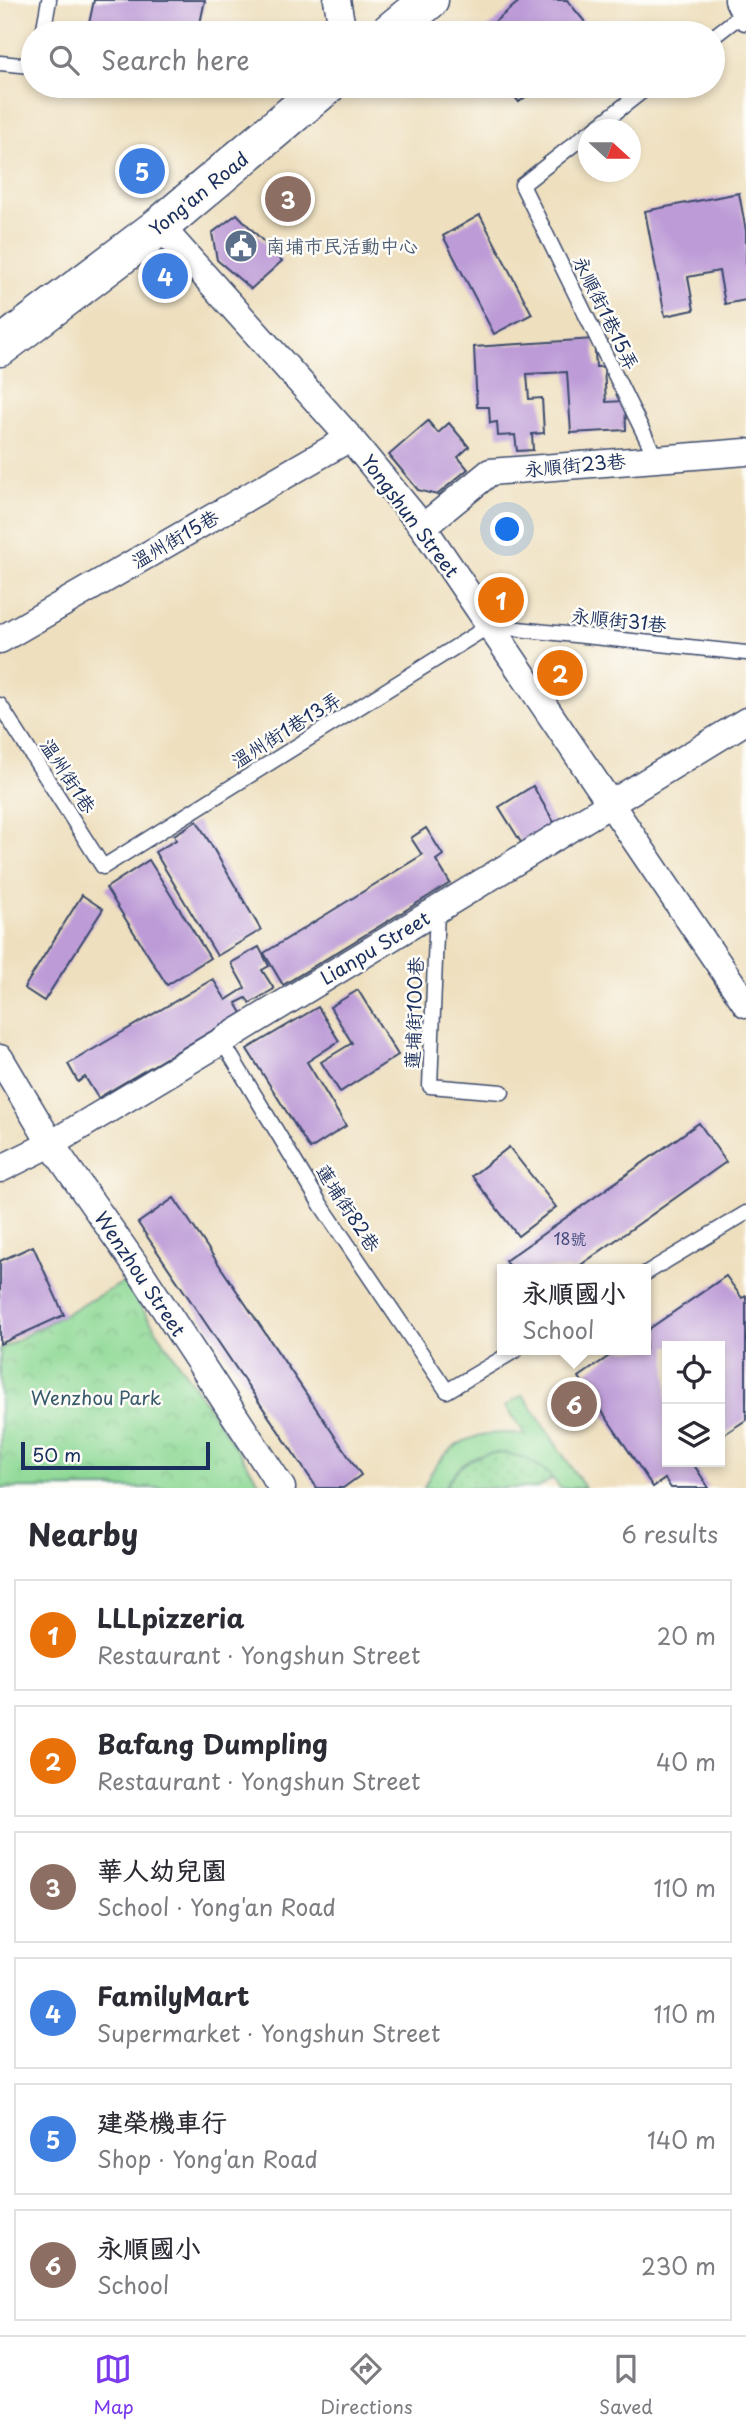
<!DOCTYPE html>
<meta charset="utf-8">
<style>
:root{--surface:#fff;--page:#f7f7f7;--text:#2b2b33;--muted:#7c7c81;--line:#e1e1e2;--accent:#7c3aed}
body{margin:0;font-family:"Playpen Sans","LXGW WenKai TC",sans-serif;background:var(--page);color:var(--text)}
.controls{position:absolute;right:21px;bottom:21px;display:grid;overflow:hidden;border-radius:0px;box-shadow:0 4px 10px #0003}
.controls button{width:63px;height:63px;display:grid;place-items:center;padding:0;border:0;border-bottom:2px solid var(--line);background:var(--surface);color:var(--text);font:35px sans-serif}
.compass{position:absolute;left:578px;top:119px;width:63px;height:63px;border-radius:50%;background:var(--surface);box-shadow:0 4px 10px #0003;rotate:111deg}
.scale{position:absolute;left:21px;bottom:18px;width:189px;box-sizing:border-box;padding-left:7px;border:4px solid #1b2f5e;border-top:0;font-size:19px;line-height:24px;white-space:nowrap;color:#1b2f5e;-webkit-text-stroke:5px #fdfcf7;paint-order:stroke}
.you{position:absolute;left:508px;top:530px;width:24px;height:24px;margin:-18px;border:5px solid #fff;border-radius:50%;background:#1a73e8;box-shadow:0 0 0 10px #1a73e833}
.badge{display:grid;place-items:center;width:46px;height:46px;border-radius:50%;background:var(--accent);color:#fff;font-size:23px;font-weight:700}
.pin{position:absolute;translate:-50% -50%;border:4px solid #fff;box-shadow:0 2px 7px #0006}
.popup{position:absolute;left:497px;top:1264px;width:154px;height:91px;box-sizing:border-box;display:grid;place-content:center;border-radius:0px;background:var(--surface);filter:drop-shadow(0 2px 5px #0005);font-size:23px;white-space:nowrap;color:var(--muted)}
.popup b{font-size:26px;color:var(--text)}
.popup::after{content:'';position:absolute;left:50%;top:100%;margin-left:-14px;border:14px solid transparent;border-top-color:var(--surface)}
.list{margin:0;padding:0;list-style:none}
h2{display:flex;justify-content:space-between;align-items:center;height:91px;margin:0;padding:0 28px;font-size:30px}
h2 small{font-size:23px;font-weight:400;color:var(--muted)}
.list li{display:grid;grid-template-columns:46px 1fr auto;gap:21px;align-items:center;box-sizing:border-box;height:112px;margin:0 14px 14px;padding:0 14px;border:2px solid var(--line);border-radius:0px}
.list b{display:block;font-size:26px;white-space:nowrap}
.list p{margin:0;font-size:23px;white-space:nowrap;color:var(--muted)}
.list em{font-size:23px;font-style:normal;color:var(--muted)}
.icon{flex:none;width:38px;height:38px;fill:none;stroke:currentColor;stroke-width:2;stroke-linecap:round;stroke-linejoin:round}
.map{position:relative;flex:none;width:746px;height:1488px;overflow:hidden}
.search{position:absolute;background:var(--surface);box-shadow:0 4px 10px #0003;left:21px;right:21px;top:21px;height:77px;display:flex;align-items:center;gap:18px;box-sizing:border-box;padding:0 24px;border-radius:38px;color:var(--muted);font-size:26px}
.sheet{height:847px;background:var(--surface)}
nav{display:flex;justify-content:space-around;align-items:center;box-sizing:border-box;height:98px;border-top:2px solid var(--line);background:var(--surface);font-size:19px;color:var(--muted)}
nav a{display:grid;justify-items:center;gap:4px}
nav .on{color:var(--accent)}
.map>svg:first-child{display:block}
</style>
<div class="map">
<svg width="746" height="1488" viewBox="0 0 746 1488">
<defs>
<pattern id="grass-dots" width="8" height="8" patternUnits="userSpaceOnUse" patternTransform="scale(1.75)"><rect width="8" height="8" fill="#8fd996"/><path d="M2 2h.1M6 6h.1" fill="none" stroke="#7bbb84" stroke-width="1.8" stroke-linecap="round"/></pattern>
<pattern id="park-crowns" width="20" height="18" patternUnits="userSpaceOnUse" patternTransform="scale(1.75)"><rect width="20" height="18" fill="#8fd996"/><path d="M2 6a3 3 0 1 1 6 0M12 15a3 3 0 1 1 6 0" fill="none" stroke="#7bbb84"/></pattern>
</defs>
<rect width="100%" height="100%" fill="#fdfcf7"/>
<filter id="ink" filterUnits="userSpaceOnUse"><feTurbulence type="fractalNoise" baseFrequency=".0143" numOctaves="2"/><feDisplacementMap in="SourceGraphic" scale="14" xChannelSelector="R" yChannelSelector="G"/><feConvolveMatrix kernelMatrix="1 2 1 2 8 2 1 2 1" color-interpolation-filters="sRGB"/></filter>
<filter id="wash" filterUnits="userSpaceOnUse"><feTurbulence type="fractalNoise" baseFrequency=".00686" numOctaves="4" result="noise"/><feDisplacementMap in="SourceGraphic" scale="28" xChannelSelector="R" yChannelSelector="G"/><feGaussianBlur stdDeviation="1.57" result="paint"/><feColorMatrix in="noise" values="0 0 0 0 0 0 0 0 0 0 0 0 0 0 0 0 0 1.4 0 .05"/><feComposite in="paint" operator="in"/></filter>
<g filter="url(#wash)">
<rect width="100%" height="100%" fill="#eedfbe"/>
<path fill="url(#grass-dots)" stroke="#55847a" stroke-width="2" d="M488,1453C516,1452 534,1458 553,1478L538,1488H445C453,1470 469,1457 488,1453Z"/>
<path fill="url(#park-crowns)" stroke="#55847a" stroke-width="2" d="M124,1282L263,1488H0V1349Z"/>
<path fill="#8fd996" stroke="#55847a" stroke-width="2" d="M523,1395L585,1488H560C532,1446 469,1437 445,1488H424C442,1442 479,1427 526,1435L505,1406Z"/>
<g id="blocks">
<g fill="#bd9bd7">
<path d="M94,0H205L198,33H87Z"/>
<path d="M521,0H567L594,33H481Z"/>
<path d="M505,86H539L519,102Z"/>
<path d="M739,193L746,231V300L725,304L719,271L688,277L694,310L665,316L645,211Z"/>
<path d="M237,214L282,261L251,289L217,260L212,233Z"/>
<path d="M480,215L532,314L494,334L443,236Z"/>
<path d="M594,339L596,367H604L606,402L625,401L626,430L571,433L567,372L527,374L529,399L542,398L544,433L532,434L533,450L517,451L515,435L498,436L497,422L490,423L489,407H477L474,347Z"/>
<path d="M428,421L438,433L449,423L469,447L458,457L468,469L437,495L418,490L389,455Z"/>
<path d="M533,786L555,824L522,844L499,807Z"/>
<path d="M197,821L261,930L217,956L155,852L176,840L174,835Z"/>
<path d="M426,828L443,855L436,860L450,883L283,985L264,953L422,855L411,838Z"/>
<path d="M149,860L210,958L167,985L106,888Z"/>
<path d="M82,895L103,909L44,1001L24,988Z"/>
<path d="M259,947L269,966L262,970L274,989L250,1003L246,998L236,1003L242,1013L98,1098L85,1077L78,1082L68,1064L213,979L226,1000L245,988L231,963Z"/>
<path d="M358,990L398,1055L340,1092L321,1062L352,1043L330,1007Z"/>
<path d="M318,1007L339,1041L307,1062L346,1126L310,1149L247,1049Z"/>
<path d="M699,1123L726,1162L575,1269H511L505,1261Z"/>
<path d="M509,1147L556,1207L518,1236L472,1176Z"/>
<path d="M174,1198L361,1475L343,1488H317L138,1223Z"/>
<path d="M33,1246L64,1315L0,1344V1261Z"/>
<path d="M726,1276L742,1298L746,1296V1420L720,1437V1346H667V1462H692L709,1488H671L665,1479L653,1487L579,1377L618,1350H646V1331Z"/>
</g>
</g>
</g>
<g filter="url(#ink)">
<use href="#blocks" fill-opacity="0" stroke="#3b496c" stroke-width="2"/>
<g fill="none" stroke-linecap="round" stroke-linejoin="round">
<defs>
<g id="service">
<path d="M43,33L49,0"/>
<path d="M713,37L744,13"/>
<path d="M0,63L31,66L33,61"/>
<path d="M593,130L649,86"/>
<path d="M588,133L522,185L656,458"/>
<path d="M0,705L103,867L489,626L746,653"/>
<path d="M437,910L430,1086L502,1092"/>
<path d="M222,1041L321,1205L447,1391L516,1350"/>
<path d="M646,1273L746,1213"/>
</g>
<g id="minor">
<path d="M337,0L343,33"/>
<path d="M738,0L746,17"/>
<path d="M160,226L350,438L423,527L746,1004"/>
<path d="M423,527L490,472L746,452"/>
<path d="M0,640L350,438"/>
<path d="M0,1058L51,1144L141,1273L282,1488"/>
<path d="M0,1169L51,1144L222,1041L746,721"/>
</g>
<g id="secondary">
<path d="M389,33L429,0"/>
<path d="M0,347L160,226L326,86"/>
</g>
</defs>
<use href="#service" stroke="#3b496c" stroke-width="17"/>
<use href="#minor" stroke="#3b496c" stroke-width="29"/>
<use href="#secondary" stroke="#3b496c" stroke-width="41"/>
<use href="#service" stroke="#fff" stroke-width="14"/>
<use href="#minor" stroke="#fff" stroke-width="26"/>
<use href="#secondary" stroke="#fff" stroke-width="38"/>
</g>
</g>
<defs>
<symbol id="civic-disc" viewBox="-11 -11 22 22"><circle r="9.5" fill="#5c6f8a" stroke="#fdfcf7"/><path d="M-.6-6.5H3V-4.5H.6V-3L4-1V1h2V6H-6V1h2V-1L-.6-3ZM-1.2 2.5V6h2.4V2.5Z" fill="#fff"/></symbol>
</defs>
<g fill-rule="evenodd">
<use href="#civic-disc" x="222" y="227" width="38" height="38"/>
</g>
<g text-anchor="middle" stroke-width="5" stroke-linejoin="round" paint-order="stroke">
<g font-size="16" fill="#444a7c">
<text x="570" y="1245">18號</text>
</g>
<g font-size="19" fill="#1b2f5e" stroke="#fdfcf7">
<text transform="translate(199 194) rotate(-39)" y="7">Yong'an Road</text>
<text transform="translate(606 313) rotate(64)" y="7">永順街1巷15弄</text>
<text transform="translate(575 465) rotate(-5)" y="7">永順街23巷</text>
<text transform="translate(410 516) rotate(53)" y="7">Yongshun Street</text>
<text transform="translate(175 539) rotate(-30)" y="7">溫州街15巷</text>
<text transform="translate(619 620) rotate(6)" y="7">永順街31巷</text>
<text transform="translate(286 730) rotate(-32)" y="7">溫州街1巷13弄</text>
<text transform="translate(68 776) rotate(57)" y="7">溫州街1巷</text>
<text transform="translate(375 948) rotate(-31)" y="7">Lianpu Street</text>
<text transform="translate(414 1013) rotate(-88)" y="7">蓮埔街100巷</text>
<text transform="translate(348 1208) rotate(57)" y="7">蓮埔街82巷</text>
<text transform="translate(140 1274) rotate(56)" y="7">Wenzhou Street</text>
</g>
<g font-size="19" fill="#4e5e75" stroke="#fdfcf7" text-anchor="start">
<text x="266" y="253">南埔市民活動中心</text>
</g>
<g font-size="19" fill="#385a6c" stroke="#fdfcf7">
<text x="96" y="1405">Wenzhou Park</text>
</g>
</g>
</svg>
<div class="controls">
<button><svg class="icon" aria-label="locate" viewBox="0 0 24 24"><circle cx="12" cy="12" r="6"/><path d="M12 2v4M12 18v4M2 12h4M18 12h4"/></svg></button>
<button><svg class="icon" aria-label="layers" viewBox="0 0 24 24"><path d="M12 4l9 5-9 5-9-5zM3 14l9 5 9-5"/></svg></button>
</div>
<svg class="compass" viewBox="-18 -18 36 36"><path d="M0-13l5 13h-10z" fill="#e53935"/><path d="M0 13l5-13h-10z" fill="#7c7c81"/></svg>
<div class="scale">50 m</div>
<div class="you"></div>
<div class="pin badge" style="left:501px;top:600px;background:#e8710a">1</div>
<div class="pin badge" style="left:560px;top:673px;background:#e8710a">2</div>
<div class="pin badge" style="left:288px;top:199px;background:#8d6e63">3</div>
<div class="pin badge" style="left:165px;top:276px;background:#3f7fe0">4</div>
<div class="pin badge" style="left:142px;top:171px;background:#3f7fe0">5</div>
<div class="pin badge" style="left:574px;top:1404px;background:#8d6e63">6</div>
<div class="popup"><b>永順國小</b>School</div>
<div class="search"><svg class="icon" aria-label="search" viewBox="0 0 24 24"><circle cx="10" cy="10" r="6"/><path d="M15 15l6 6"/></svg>Search here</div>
</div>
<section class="sheet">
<h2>Nearby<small>6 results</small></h2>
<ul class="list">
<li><span class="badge" style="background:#e8710a">1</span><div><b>LLLpizzeria</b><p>Restaurant · Yongshun Street</p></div><em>20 m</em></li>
<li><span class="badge" style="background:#e8710a">2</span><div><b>Bafang Dumpling</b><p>Restaurant · Yongshun Street</p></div><em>40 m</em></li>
<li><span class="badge" style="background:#8d6e63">3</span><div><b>華人幼兒園</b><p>School · Yong'an Road</p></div><em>110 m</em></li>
<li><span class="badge" style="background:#3f7fe0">4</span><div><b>FamilyMart</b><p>Supermarket · Yongshun Street</p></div><em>110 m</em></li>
<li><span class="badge" style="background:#3f7fe0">5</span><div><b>建榮機車行</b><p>Shop · Yong'an Road</p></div><em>140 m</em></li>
<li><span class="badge" style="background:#8d6e63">6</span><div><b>永順國小</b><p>School</p></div><em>230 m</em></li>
</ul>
</section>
<nav>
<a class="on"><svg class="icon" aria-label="map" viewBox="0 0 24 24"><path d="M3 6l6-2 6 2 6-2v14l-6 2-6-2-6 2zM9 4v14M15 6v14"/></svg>Map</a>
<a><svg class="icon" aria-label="directions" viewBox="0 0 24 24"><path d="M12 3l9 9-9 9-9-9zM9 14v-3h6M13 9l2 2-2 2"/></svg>Directions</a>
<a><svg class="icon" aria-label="saved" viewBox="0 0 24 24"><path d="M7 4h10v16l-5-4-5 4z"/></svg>Saved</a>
</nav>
